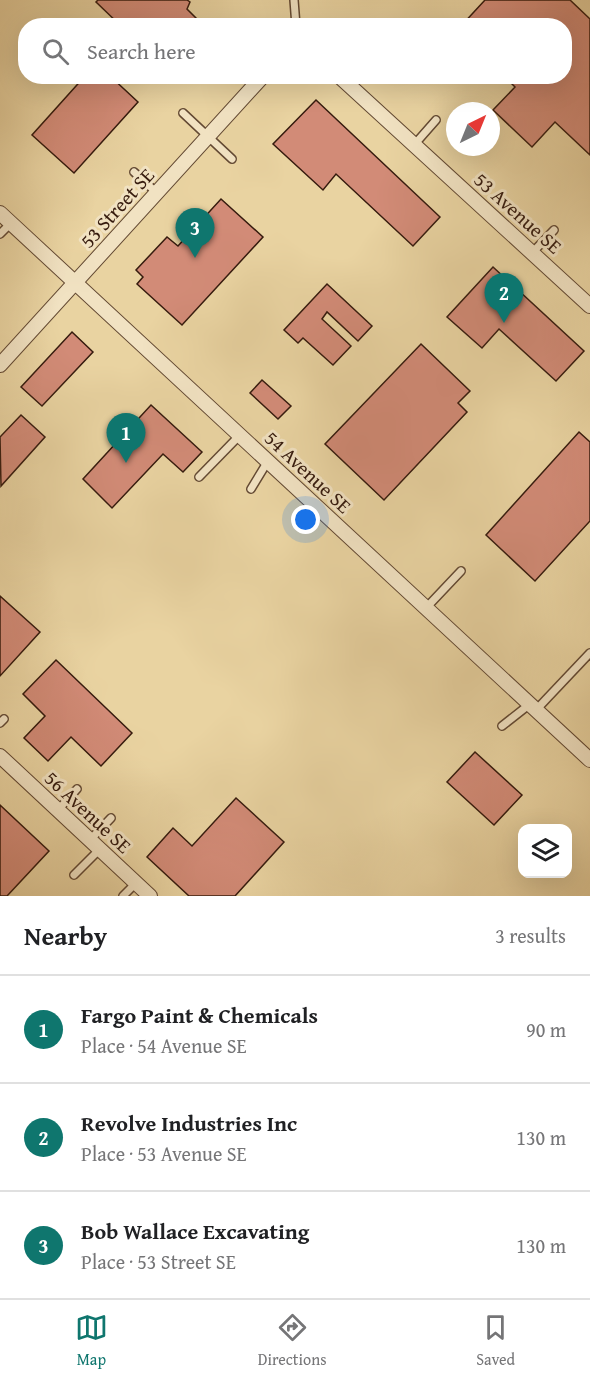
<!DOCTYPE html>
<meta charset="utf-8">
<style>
:root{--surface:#fff;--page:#f2f2f2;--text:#202124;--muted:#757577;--line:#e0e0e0;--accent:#0f766e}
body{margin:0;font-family:"Gentium Book Plus",serif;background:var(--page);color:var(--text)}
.controls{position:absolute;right:18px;bottom:18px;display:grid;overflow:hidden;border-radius:12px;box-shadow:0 6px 24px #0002}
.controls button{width:54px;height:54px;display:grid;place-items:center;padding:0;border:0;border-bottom:2px solid var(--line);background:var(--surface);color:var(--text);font:30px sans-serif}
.compass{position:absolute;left:446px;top:102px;width:54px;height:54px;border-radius:50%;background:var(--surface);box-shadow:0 6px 24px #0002;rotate:43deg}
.you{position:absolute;left:306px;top:520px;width:21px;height:21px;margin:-15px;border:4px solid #fff;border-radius:50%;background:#1a73e8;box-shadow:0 0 0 9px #1a73e833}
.badge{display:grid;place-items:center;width:39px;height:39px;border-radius:50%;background:var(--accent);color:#fff;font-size:20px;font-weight:700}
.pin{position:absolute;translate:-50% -50px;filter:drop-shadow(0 2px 3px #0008)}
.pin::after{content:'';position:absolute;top:32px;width:21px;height:18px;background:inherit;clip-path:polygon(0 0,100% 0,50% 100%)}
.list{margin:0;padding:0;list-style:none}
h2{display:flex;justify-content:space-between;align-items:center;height:78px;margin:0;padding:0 24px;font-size:26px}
h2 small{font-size:20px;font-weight:400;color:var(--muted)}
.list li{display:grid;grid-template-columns:39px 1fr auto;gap:18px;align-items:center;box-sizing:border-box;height:108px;padding:0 24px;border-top:2px solid var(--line)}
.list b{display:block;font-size:22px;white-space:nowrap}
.list p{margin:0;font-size:20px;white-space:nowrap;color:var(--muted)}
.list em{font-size:20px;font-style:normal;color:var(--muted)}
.icon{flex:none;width:33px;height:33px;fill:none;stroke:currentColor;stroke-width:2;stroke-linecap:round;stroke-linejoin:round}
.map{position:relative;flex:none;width:590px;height:896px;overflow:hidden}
.search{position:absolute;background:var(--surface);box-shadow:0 6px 24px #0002;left:18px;right:18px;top:18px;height:66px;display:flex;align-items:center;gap:15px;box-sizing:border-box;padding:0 21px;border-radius:24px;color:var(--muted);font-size:22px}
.sheet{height:402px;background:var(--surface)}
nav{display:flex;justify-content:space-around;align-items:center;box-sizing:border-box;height:84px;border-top:2px solid var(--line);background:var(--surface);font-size:16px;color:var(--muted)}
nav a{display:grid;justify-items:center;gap:3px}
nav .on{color:var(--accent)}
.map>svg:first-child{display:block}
</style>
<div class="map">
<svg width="590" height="896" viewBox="0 0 590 896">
<rect width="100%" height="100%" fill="#e9d3a1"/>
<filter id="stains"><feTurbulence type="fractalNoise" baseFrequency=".00333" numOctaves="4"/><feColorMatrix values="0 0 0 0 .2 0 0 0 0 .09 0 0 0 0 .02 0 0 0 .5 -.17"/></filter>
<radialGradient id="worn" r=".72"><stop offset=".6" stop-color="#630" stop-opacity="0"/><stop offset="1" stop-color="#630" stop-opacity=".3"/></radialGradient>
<g fill="#d28b77" stroke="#361b0e" stroke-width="1.5">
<path d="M98,0H187L190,2L187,9L204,26H185L179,19L173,26H121L96,2Z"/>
<path d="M485,0H570L590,19V155L555,122L532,147L493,110L515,87L504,76H564V26H461Z"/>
<path d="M85,76H110L138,102L74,173L32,135Z"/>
<path d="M316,100L440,217L413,246L336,174L323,190L273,144Z"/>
<path d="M221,199L263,237L182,325L137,284L143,277L136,270L167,237L178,246Z"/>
<path d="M493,267L584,351L556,381L499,329L482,348L447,317Z"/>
<path d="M327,284L372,326L358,341L327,312L322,319L351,346L333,365L303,338L298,343L284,330Z"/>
<path d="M72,332L93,352L42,406L21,387Z"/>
<path d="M421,344L470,391L458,403L467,412L384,500L325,444Z"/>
<path d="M262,380L291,406L278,419L250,393Z"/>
<path d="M151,405L202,452L183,472L163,454L112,508L83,479Z"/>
<path d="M21,415L45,437L1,486L0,437Z"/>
<path d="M579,432L590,442V521L535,581L486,535Z"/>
<path d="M0,596L40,632L0,676Z"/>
<path d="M56,660L132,733L101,766L71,737L48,761L24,738L45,716L23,694Z"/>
<path d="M475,752L522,795L494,825L447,782Z"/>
<path d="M236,798L284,842L235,896H189L147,857L173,828L192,846Z"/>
<path d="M0,805L49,851L7,896H0Z"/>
</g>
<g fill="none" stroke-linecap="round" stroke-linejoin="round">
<defs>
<g id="service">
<path d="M294,0L296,26"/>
<path d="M357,26L360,23"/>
<path d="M183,113L232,159"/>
<path d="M414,145L436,120"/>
<path d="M134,172L157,193"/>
<path d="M0,234L11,223"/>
<path d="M532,253L554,230"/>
<path d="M199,477L240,435"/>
<path d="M251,489L268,461"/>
<path d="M426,608L461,571"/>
<path d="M536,710L590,653"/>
<path d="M0,723L4,719"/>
<path d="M502,726L530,704"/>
<path d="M58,810L77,789"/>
<path d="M90,840L111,818"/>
<path d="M74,875L100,849"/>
<path d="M123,896L136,883"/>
</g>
<g id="minor">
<path d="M339,76L590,306"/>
<path d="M0,213L590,760"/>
<path d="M0,365L263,76"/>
<path d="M0,756L150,896"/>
</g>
</defs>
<use href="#service" stroke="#634933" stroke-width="10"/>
<use href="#minor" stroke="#634933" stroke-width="16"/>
<use href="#service" stroke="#f1e2c2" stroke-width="7"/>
<use href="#minor" stroke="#f1e2c2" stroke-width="14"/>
</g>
<g text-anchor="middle" stroke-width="6" stroke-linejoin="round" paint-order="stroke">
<g font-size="20" fill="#361b0e" stroke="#f1e2c2">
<text transform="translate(117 208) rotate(-48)" y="7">53 Street SE</text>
<text transform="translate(518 213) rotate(42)" y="7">53 Avenue SE</text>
<text transform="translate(308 472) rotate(43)" y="7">54 Avenue SE</text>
<text transform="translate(88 812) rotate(43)" y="7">56 Avenue SE</text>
</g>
</g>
<rect width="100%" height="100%" filter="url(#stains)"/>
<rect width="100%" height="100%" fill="url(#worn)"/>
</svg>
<div class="controls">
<button><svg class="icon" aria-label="layers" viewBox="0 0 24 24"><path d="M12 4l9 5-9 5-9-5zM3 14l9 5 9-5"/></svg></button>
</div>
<svg class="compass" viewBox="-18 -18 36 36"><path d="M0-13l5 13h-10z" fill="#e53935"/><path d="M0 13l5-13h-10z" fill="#757577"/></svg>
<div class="you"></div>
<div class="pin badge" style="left:126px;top:463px">1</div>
<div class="pin badge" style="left:504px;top:323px">2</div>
<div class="pin badge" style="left:195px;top:258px">3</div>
<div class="search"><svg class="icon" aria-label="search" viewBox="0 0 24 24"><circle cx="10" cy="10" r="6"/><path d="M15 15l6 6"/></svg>Search here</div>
</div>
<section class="sheet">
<h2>Nearby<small>3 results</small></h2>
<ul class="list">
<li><span class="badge">1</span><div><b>Fargo Paint &amp; Chemicals</b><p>Place · 54 Avenue SE</p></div><em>90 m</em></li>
<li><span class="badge">2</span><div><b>Revolve Industries Inc</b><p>Place · 53 Avenue SE</p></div><em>130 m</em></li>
<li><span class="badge">3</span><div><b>Bob Wallace Excavating</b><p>Place · 53 Street SE</p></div><em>130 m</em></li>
</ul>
</section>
<nav>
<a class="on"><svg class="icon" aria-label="map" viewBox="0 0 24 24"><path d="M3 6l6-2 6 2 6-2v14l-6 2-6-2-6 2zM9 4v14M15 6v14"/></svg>Map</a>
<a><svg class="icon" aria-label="directions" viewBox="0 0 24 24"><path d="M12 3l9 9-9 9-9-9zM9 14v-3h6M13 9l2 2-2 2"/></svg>Directions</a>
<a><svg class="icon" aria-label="saved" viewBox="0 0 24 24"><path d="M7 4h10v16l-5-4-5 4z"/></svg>Saved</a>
</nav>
